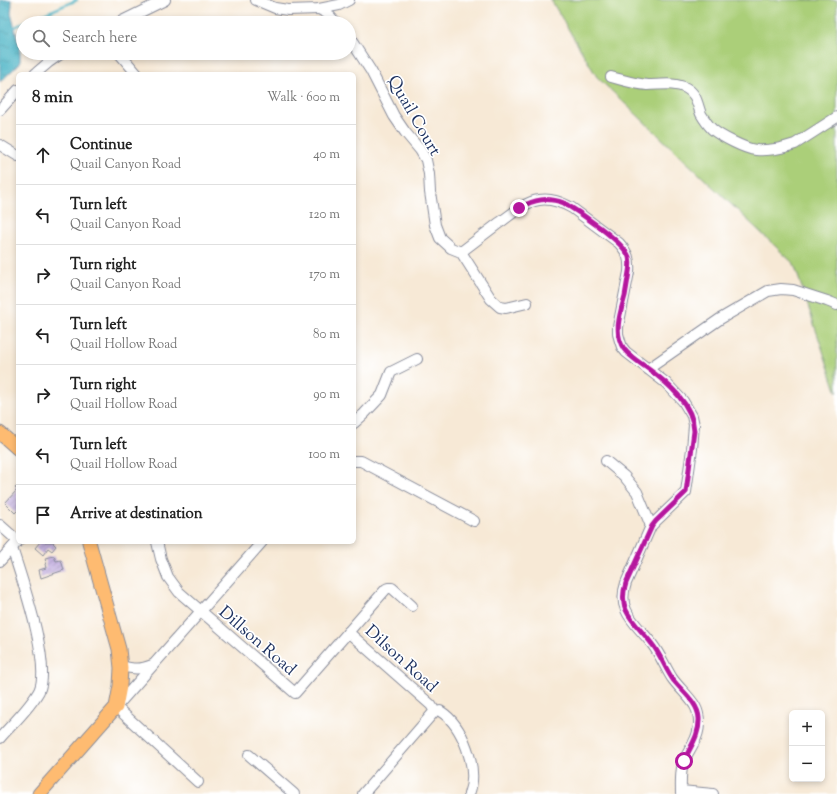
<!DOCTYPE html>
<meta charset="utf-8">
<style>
:root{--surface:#fff;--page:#f2f2f2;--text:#222;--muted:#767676;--line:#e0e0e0}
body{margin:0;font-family:"Sorts Mill Goudy",serif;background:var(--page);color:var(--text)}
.controls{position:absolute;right:12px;bottom:12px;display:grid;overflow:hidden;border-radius:6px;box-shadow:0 2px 6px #0003}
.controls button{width:36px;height:36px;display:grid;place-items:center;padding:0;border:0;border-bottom:1px solid var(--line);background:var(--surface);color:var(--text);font:20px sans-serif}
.stop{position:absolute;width:12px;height:12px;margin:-9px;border:3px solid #b5179e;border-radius:50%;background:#fff}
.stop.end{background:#b5179e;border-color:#fff;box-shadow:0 1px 4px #0008}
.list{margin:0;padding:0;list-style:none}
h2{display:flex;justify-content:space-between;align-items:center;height:52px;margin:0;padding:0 16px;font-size:17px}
h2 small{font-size:13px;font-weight:400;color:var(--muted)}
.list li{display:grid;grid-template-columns:26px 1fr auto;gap:12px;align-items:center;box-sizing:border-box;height:60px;padding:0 16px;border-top:1px solid var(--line)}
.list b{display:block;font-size:15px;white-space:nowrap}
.list p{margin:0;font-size:13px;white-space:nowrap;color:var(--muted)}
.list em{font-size:13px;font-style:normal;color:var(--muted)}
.icon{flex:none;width:22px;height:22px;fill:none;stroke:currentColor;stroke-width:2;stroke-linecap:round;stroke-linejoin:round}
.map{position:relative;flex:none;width:837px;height:794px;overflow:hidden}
.search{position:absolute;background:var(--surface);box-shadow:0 2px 6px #0003;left:16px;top:16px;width:340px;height:44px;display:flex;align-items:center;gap:10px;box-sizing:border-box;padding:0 14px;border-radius:22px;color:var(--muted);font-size:15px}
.panel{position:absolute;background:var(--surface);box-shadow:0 2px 6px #0003;left:16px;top:72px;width:340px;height:472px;border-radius:6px}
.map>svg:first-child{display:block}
</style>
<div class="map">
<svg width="837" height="794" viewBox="0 0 837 794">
<defs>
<pattern id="water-ripples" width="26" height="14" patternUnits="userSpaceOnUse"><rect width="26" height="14" fill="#48b3c5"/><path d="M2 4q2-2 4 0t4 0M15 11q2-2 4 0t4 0" fill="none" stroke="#3b92a3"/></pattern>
<pattern id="building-hatch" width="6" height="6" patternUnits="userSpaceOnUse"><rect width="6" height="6" fill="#c8b5e2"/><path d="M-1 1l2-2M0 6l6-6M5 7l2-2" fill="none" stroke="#a294ba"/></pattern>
</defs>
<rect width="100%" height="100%" fill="#fff"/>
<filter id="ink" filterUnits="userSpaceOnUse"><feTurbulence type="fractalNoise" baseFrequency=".025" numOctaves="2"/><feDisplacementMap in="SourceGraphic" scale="8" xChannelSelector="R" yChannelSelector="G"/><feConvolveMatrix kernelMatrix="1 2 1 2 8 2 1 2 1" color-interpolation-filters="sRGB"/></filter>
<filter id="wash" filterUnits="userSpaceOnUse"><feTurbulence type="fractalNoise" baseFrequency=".012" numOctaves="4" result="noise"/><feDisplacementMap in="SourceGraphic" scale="16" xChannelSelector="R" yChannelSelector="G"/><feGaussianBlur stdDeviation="0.9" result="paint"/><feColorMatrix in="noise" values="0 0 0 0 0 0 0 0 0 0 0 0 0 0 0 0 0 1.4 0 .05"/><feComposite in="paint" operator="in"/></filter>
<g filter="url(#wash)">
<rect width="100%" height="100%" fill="#f7e9d6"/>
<path fill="#abcf79" stroke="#637f6c" d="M551,0H837V393L794,264L597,77Z"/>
<path fill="url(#water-ripples)" stroke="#327192" d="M0,0H11L12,4L11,13L20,49V63L0,82Z"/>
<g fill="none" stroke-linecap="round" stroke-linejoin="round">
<g stroke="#48b3c5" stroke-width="2.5">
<path d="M23,23L77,0"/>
<path d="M15,27L23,23"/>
</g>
</g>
<g id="blocks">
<g fill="url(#building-hatch)">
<path d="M18,485V510L15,513L5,503L17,490L15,488Z"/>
<path d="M40,542H54L53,543L56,546L52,551L48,548L43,555L35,548Z"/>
<path d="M54,556L56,561L61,560L64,570L41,578L39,570L46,568L45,564L46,563L45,558Z"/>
</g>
</g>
</g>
<g filter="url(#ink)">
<use href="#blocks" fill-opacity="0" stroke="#898c9a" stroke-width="1"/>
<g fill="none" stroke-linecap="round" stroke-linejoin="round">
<defs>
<g id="minor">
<path d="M256,0L275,8L288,10L319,9L339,5L349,0"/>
<path d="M319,9L328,14L336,23"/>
<path d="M118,23L165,0"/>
<path d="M349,37L371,71L394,116L405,132L420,150L426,160L429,174L430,192L435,225L440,238L451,248L461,252L491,299L500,307L506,308L527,303"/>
<path d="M119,53L137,74"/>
<path d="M35,74L49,62L62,53"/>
<path d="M611,77C623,80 635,84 647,85C660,85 675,82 686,88C697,94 697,104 701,114C704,119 708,125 712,129C720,136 745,149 756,150C768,151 783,148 795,144L837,117"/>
<path d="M0,110L18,90"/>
<path d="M0,145L18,156"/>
<path d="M461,252C474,242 486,233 499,223C511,215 524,202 539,200C551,198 561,202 572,208L619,243C628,253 630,259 629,272L618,327V334L620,341L622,347L626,352L666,383L683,401L692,416L694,425L692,449L686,492L656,521L651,526L626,583C623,592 622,601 626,610C631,622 644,633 652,644C660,654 665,667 672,678C679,688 689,696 695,706C701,717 700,731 694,742C691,749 685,756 683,764C680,773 681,784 681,794"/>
<path d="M648,369L720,319L768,291L781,289L793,290L827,301L837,305"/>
<path d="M354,423L364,414L382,395L391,372L417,359"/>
<path d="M354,461H361L474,521"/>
<path d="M606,461L624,476L637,492L651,526"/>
<path d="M0,525L18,541"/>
<path d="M157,542L161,559L168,577L179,592L295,693L386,589L388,588H392L412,606"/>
<path d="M0,561L18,541"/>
<path d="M348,632L431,705L434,710V712L363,794"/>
<path d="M121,666C133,669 140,670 152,665"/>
<path d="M440,711C463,725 479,769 469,794"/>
<path d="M0,738C13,723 29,709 39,691C52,664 21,577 12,548"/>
<path d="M249,755L294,794"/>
<path d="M198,782L116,707L262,542"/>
<path d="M681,791L713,794"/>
</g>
<g id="major">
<path d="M0,433L18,449"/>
<path d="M39,794L116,707L120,686L121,668L119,649L89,542"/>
</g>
</defs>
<use href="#minor" stroke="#898c9a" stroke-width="12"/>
<use href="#major" stroke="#898c9a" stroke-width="15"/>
<use href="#minor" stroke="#fff" stroke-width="10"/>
<use href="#major" stroke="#febb71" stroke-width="13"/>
</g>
</g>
<g fill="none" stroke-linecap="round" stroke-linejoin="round" filter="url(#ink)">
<path stroke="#b5179e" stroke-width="5" d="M519,208C535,199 547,197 564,203C579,212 624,242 629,257C631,264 629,272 628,278C627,284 626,290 625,296C620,313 613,333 624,349C630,357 639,362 647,368C668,383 693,404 694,431L686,492L656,521L652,526L626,583C623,592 622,601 626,610C632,623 644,633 652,644C661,655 665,669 674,681C683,692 698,703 699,718C700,735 690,747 684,761"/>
</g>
<g text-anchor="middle" stroke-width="3.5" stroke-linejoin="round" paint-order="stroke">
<g font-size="17" fill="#1b2f5e" stroke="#fff">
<text transform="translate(415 115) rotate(60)" y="6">Quail Court</text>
<text transform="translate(258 640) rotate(41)" y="6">Dillson Road</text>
<text transform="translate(402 658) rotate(42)" y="6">Dilson Road</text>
</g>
</g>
</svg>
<div class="controls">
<button>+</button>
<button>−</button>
</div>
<div class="stop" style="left:684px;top:761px"></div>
<div class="stop end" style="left:519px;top:208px"></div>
<div class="search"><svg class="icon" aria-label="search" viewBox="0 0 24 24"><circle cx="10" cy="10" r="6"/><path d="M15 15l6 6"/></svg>Search here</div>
<section class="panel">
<h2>8 min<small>Walk · 600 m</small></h2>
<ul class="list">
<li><svg class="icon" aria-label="ahead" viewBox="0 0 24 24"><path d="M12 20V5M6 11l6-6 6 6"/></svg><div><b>Continue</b><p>Quail Canyon Road</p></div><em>40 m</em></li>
<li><svg class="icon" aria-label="left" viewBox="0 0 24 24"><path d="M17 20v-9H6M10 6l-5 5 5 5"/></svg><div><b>Turn left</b><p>Quail Canyon Road</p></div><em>120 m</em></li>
<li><svg class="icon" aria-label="right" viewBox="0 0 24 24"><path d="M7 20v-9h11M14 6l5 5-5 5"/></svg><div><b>Turn right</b><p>Quail Canyon Road</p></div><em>170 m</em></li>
<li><svg class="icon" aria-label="left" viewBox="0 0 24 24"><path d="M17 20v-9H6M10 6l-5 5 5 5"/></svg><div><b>Turn left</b><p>Quail Hollow Road</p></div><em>80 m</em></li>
<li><svg class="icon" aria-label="right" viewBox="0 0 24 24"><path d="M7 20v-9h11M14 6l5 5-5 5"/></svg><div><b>Turn right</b><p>Quail Hollow Road</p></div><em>90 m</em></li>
<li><svg class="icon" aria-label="left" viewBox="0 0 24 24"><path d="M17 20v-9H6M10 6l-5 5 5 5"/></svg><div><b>Turn left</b><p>Quail Hollow Road</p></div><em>100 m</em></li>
<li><svg class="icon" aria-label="arrive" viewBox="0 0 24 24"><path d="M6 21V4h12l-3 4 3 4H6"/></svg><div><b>Arrive at destination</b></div></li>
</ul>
</section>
</div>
